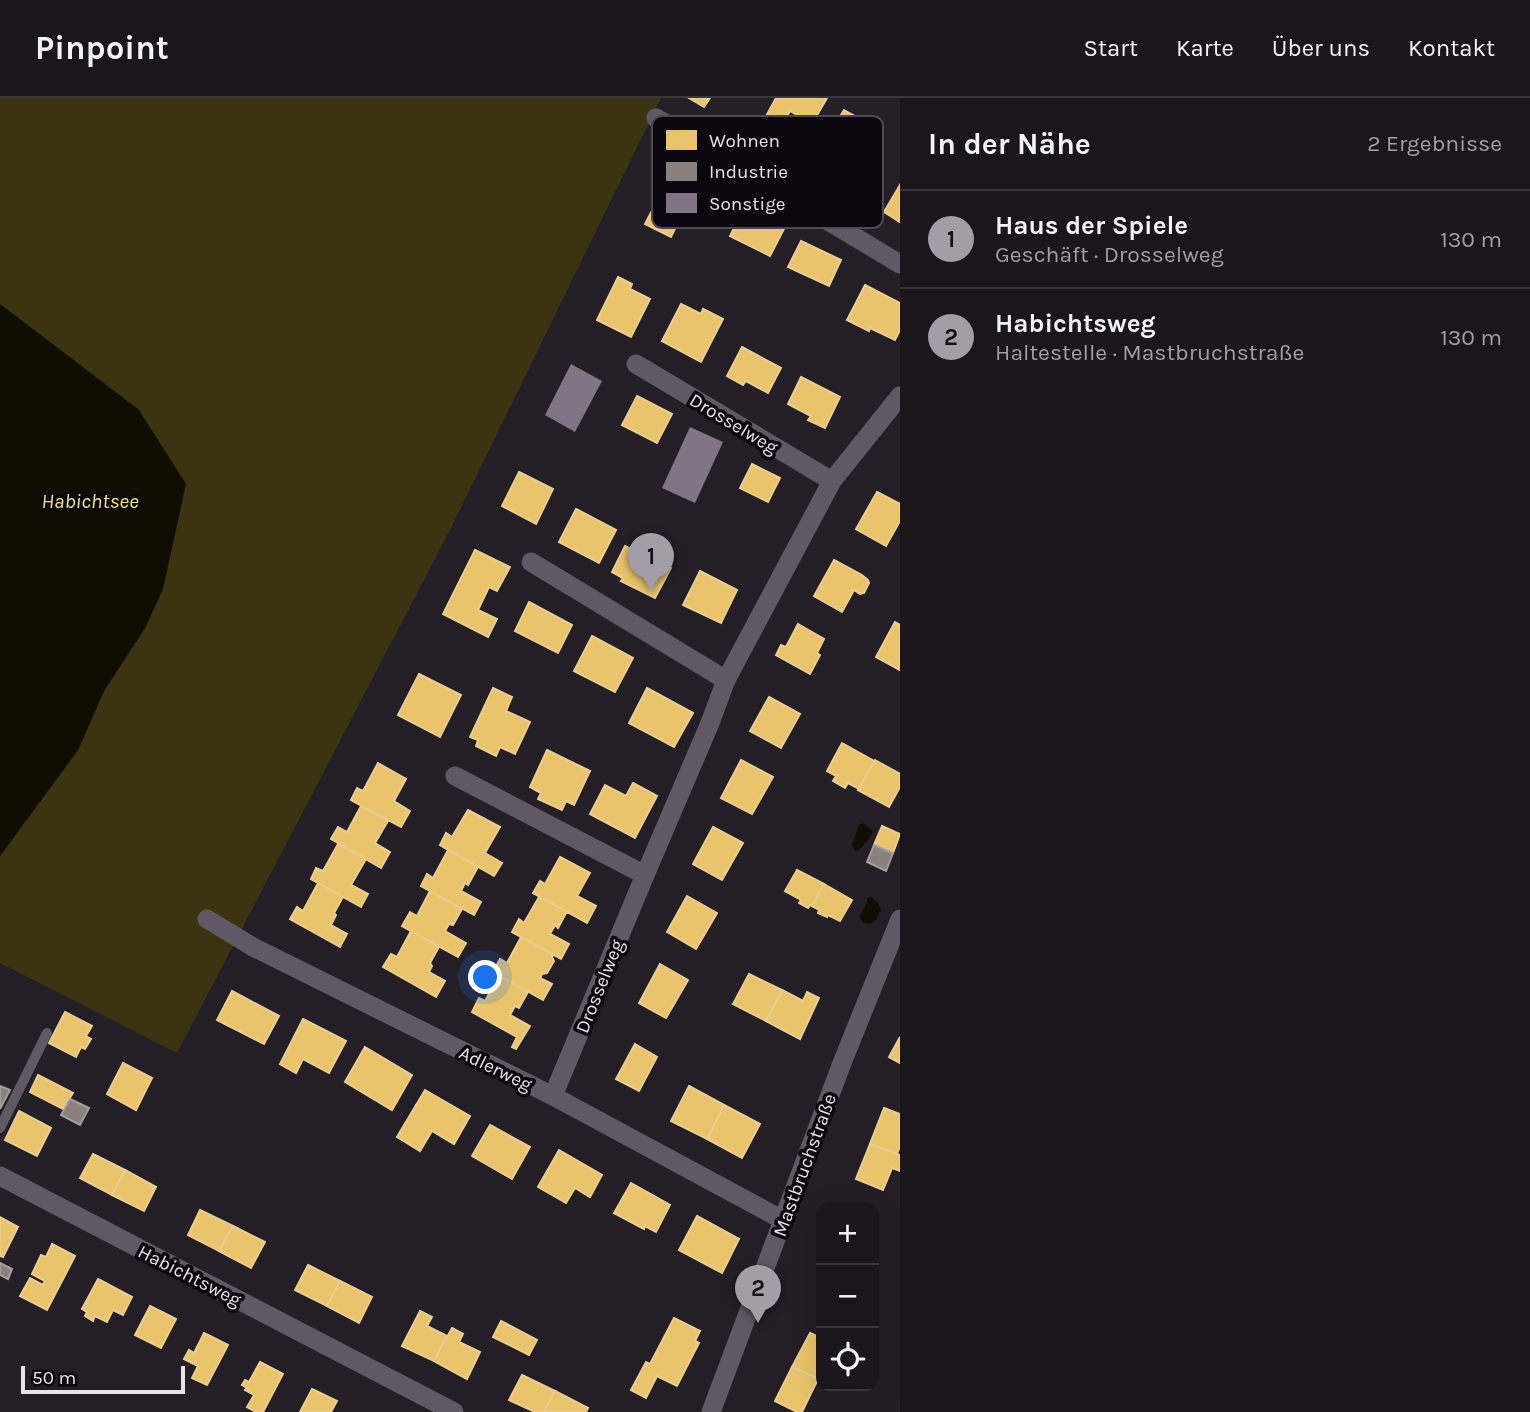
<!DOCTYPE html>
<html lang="de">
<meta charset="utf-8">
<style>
:root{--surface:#1b161c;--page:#282329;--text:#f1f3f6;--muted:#a09fa3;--line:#39353b;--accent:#a39da7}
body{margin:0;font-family:Karla,sans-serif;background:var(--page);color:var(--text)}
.controls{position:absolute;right:21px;bottom:21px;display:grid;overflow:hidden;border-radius:14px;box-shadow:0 7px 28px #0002}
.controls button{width:63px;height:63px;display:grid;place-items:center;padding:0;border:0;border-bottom:2px solid var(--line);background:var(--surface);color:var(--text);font:35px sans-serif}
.scale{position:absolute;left:21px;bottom:18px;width:164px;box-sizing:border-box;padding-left:7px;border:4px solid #e8e1ec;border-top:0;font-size:19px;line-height:24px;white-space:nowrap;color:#e8e1ec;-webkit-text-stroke:5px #0b070e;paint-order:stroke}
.you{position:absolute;left:486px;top:880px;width:24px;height:24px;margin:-18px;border:5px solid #fff;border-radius:50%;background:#1a73e8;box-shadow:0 0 0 10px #1a73e833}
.badge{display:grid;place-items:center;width:46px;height:46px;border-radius:50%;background:var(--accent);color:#111;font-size:23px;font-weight:700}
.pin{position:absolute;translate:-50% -58px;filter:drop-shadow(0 2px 4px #0008)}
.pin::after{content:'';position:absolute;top:37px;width:24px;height:21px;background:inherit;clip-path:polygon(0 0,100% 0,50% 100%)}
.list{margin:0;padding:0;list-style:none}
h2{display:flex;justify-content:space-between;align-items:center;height:91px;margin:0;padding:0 28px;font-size:30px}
h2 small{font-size:23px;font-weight:400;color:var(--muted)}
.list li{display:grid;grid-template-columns:46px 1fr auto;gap:21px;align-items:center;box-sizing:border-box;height:98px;padding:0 28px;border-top:2px solid var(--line)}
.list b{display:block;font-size:26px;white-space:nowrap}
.list p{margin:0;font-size:23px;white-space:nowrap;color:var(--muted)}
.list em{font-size:23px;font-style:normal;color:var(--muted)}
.icon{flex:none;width:38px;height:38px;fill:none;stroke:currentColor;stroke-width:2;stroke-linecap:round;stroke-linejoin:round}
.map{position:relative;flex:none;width:900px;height:1314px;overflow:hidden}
header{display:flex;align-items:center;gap:42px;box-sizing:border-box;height:98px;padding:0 35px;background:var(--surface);border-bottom:2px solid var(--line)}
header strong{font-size:33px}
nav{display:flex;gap:38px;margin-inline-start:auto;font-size:24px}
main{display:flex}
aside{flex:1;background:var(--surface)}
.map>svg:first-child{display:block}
</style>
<header>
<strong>Pinpoint</strong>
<nav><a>Start</a><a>Karte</a><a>Über uns</a><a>Kontakt</a></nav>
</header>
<main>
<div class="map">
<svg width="900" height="1314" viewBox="0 0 900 1314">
<rect width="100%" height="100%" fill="#241e26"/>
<path fill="#3a3510" d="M0,0H661L450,432L177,955L0,865V758L78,652L104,593L145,530L163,491L139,312L0,206Z"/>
<g fill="#100d03">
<path d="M0,206L139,312L186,386L163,491L145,530L104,593L78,652L0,758Z"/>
<path d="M863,725L873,733L870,740L858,753L855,752L852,747L859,727Z"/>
<path d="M871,799L878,805L881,811L876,822L870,826L864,825L860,820C861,812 868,809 867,800Z"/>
</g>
<g fill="#e9c46a" stroke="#e9cd91" stroke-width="2">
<path d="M689,0H710L704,9Z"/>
<path d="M776,0H827L812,26L790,13L781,29L765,20Z"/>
<path d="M844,12L862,22L855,34L881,49L868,72L876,77L867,93L851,84L856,75L846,69L838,82L812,66Z"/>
<path d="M676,66L713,85L706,99L700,96L689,116L683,114L671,139L645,126Z"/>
<path d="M900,87V124L884,114Z"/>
<path d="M746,106L786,127L770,158L730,138Z"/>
<path d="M801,143L841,162L829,188L788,169Z"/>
<path d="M618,179L632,186L630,191L650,201L631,239L597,222Z"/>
<path d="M865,187L900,205V232L895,242L870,230L869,233L847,222Z"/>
<path d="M681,206L701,216L703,211L723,221L701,264L662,243Z"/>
<path d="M742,249L781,270L768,295L746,283L743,287L727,278Z"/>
<path d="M801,279L840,299L825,330L808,322L811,318L788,306Z"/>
<path d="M637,298L672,316L657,345L622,327Z"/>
<path d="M752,366L780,380L768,404L740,390Z"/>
<path d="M519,374L553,391L536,426L502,408Z"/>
<path d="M877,394L900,406V423L886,448L856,431Z"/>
<path d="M576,411L616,432L599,465L559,444Z"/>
<path d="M625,448L671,470L655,500L621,483L623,480L612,474Z"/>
<path d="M475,452L510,469L497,493L489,489L478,512L497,521L488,539L443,516Z"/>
<path d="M834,462L862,477L868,482L869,485L864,495L860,496L854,492L842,514L814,498Z"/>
<path d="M700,473L737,492L721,525L683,507Z"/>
<path d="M529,504L572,527L558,555L515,533Z"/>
<path d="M895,524L900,527V572L876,559Z"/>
<path d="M798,526L824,541L817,555L820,557L810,576L776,557L781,547L786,549Z"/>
<path d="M592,538L633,560L615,594L574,573Z"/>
<path d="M419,576L461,597L440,639L398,617Z"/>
<path d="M493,590L512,599L506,613L530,624L515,656L500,649L496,658L476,648L478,642L470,639Z"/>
<path d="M647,590L693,615L674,649L629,625Z"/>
<path d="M769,599L800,616L781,650L750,633Z"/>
<path d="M842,645L874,663L859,691L848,685L845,690L833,683L836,678L827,673Z"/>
<path d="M547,652L590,673L574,707L566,703L562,712L538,701L541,695L530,689Z"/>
<path d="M741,662L773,679L752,716L721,700Z"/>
<path d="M875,662L900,676V689L889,709L858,692Z"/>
<path d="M378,665L406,681L394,703L410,713L401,729L351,702L357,690L363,693Z"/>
<path d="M633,685L657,698L635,740L590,716L605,687L626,698Z"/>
<path d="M361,708L388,723L375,745L390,754L381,770L331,741L338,729L347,734Z"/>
<path d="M468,712L500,729L485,755L502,765L494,778L440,747L446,735L452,739Z"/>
<path d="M882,728L900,736L893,755L874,747Z"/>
<path d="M713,729L743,745L722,782L693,766Z"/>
<path d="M338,746L366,761L351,787L368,796L361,809L311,781L316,770L323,773Z"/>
<path d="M448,752L478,769L468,787L465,785L461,793L481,804L474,817L421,788L427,776L433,780Z"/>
<path d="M560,759L590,775L577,798L596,808L587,825L533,795L540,783L545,786Z"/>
<path d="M797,772L824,786L812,808L810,807L808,810L799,805L801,802L785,793Z"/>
<path d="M318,785L343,799L334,815L336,817L331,827L347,836L340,849L290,821L297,809L303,813Z"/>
<path d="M824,786L852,802L840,823L828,817L827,819L818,815L819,812L812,808Z"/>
<path d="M430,793L462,811L453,827L449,826L445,833L466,845L458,859L402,828L410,814L417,818Z"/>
<path d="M687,798L717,815L696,851L667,834Z"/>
<path d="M539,799L570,815H566L558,830L555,827L550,836L569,846L561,861L512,834L519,821L524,825Z"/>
<path d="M411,833L439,849L430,865L432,868L429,874L445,883L436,899L383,869L391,856L397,859Z"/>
<path d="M521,839L553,857L552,859L554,863L547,875L542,876L540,880L552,886L543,902L493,874L500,861L507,865Z"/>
<path d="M660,866L688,882L666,920L639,905Z"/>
<path d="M749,876L782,892L766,923L733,906Z"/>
<path d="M499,878L528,894L519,910L515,908L510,917L530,928L516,951L512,949L517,939L472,914L479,900L485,903Z"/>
<path d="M782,892L803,903L807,894L819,900L800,941L766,923Z"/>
<path d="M232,893L279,918L264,946L217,922Z"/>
<path d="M65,914L92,928L86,938L91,941L85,951L81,949L76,959L49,945Z"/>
<path d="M303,921L346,943L329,975L303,961L296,975L280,966Z"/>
<path d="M900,939V965L889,959Z"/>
<path d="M635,946L657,959L639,993L616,981Z"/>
<path d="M365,949L412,977L392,1012L345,984Z"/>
<path d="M123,965L152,980L136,1012L107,996Z"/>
<path d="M38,977L73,995L63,1011L30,994Z"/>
<path d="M689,988L724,1007L707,1041L671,1023Z"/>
<path d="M425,992L470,1018L454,1046L432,1033L420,1053L397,1039Z"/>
<path d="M724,1007L760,1026L742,1060L707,1041Z"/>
<path d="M884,1010L900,1016V1048L897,1056L870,1046Z"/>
<path d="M19,1013L51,1030L37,1058L5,1042Z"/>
<path d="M490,1027L530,1049L512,1081L472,1058Z"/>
<path d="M870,1046L900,1057V1073L892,1070L883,1092L856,1081Z"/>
<path d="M559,1052L602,1077L590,1099L575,1090L566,1105L538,1089Z"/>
<path d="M93,1056L125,1072L112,1097L80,1080Z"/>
<path d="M125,1072L156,1089L144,1113L112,1097Z"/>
<path d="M631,1085L670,1107L656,1134L645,1128L644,1131L614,1115Z"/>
<path d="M200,1112L233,1128L219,1153L188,1137Z"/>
<path d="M697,1118L739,1141L722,1175L679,1152Z"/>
<path d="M0,1119L18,1129L3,1159L0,1158Z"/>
<path d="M233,1128L265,1144L251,1170L219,1153Z"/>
<path d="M52,1146L75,1158L47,1212L20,1198L30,1180L43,1187L45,1183L32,1176L41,1157L46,1159Z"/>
<path d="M308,1167L340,1183L327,1208L295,1192Z"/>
<path d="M98,1181L132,1199L123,1217L113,1212L107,1224L95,1218L93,1223L85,1218L87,1214L82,1211Z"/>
<path d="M340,1183L372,1199L359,1225L327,1208Z"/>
<path d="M150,1208L176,1221L161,1250L135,1237Z"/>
<path d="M420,1213L432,1219L427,1228L447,1238L434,1263L402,1248Z"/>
<path d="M674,1220L700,1233L695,1243L699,1245L677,1288L657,1278L646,1300L631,1292L646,1264L650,1266Z"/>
<path d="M501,1223L537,1242L529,1257L493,1239Z"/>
<path d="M452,1230L463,1236L459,1244L480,1254L467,1281L434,1263Z"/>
<path d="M204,1235L228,1247L207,1287L192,1280L198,1268L184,1261L189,1252L194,1255Z"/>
<path d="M810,1235L821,1240V1275L818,1281L792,1269Z"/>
<path d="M260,1264L283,1276L263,1314H256L247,1309L254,1297L245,1292L247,1290L242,1287L245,1282L249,1284Z"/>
<path d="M792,1269L818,1281L802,1314H797L775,1303Z"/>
<path d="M522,1277L555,1293L544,1314H535L509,1302Z"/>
<path d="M312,1291L337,1303L331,1314H300Z"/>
<path d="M555,1293L588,1310L586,1314H544Z"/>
</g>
<g fill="#8a817c" stroke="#a69e9e" stroke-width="2">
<path d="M874,747L893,755L886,773L867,764Z"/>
<path d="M0,988L10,992L0,1011Z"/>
<path d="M70,1001L89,1010L80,1027L61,1017Z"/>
<path d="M0,1165L12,1171L8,1181L0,1177Z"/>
</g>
<g fill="#807485">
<path d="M571,266L602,283L575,334L545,317Z"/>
<path d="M690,329L723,344L695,405L662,390Z"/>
</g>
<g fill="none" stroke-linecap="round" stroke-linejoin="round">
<path stroke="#615865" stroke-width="10" d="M0,1030L47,935"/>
<g stroke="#615865" stroke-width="19">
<path d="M656,20L900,166"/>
<path d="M636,266L832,383"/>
<path d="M531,464L726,582"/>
<path d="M455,678L645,777"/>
<path d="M207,821L253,849L553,998L783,1122"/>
<path d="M553,998L645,777L710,625L726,582L832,383L900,298"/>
<path d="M0,1078L454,1314"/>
<path d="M711,1314L842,965L900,821"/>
</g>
</g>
<g text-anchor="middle" stroke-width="7" stroke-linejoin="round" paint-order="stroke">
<g font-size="19" fill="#e8e1ec" stroke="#0b070e">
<text transform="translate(734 325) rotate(31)" y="7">Drosselweg</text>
<text transform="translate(599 888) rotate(-68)" y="7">Drosselweg</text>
<text transform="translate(496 970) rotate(26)" y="7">Adlerweg</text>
<text transform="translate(804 1067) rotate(-70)" y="7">Mastbruchstraße</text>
<text transform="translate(190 1177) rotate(27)" y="7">Habichtsweg</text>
</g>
<g font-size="21" font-style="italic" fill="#f2e575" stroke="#0b070e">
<text x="90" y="410">Habichtsee</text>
</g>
</g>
<rect x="652" y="18" width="231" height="112" rx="10" fill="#0b070e" stroke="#4d4851" stroke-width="2"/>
<rect x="666" y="32" width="31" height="20" fill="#e9c46a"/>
<rect x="666" y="64" width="31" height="19" fill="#8a817c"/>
<rect x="666" y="95" width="31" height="20" fill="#807485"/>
<g font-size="19" fill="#e8e1ec">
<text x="709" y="49">Wohnen</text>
<text x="709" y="80">Industrie</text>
<text x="709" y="112">Sonstige</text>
</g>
</svg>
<div class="controls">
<button>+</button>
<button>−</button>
<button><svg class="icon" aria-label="locate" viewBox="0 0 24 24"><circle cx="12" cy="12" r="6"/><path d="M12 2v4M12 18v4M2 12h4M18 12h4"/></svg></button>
</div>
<div class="scale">50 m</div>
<div class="you"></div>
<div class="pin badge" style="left:651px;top:493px">1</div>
<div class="pin badge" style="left:758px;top:1225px">2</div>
</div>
<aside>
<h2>In der Nähe<small>2 Ergebnisse</small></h2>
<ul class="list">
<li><span class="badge">1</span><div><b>Haus der Spiele</b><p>Geschäft · Drosselweg</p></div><em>130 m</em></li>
<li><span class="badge">2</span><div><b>Habichtsweg</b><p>Haltestelle · Mastbruchstraße</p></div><em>130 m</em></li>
</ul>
</aside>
</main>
